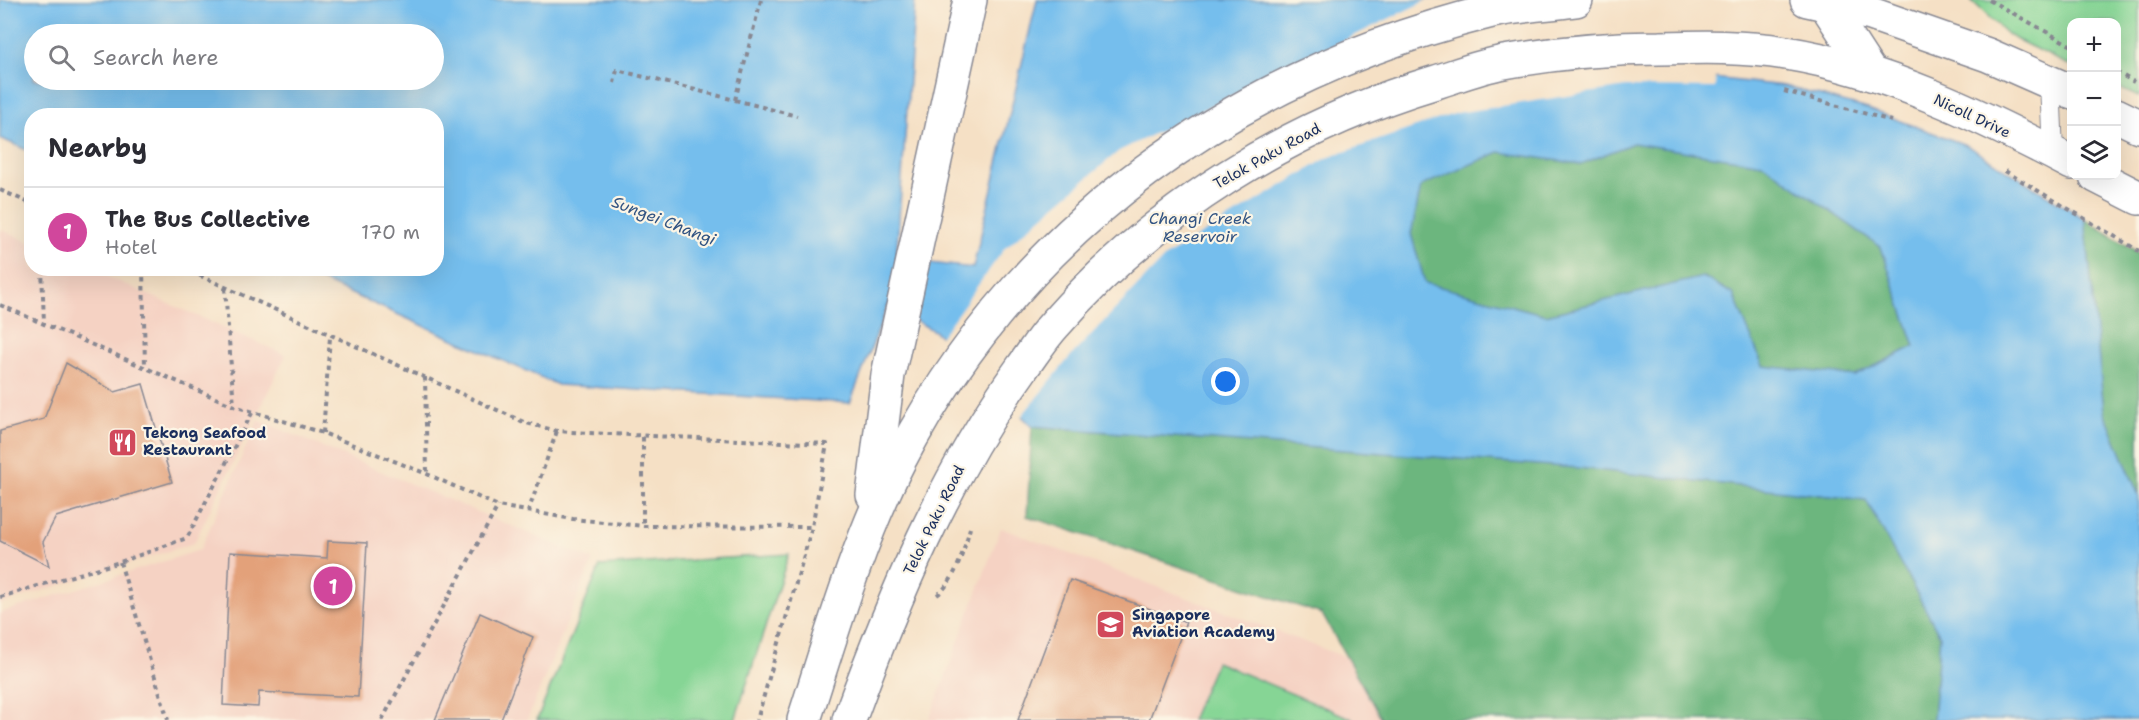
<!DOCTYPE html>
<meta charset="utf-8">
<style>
:root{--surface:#fff;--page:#f2f2f3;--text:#2b2b33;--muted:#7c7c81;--line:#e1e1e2;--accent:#d1495b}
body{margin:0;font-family:"Shantell Sans",sans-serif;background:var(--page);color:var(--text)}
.controls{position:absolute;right:18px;top:18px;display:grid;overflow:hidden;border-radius:12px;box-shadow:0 6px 24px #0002}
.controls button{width:54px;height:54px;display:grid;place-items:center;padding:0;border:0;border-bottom:2px solid var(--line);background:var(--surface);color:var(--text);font:30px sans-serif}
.you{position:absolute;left:1226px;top:382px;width:21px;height:21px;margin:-15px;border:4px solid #fff;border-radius:50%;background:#1a73e8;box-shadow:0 0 0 9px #1a73e833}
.badge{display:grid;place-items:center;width:39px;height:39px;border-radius:50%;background:var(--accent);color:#fff;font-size:20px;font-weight:700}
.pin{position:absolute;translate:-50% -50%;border:3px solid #fff;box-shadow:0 2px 6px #0006}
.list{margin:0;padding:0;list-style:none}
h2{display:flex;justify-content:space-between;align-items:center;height:78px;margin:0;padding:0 24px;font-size:26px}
h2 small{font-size:20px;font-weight:400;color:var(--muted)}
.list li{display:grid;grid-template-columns:39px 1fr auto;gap:18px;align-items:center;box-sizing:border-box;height:90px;padding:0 24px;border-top:2px solid var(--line)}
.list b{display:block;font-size:22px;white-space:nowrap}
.list p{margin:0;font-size:20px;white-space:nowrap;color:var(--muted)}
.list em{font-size:20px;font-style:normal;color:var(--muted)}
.icon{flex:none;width:33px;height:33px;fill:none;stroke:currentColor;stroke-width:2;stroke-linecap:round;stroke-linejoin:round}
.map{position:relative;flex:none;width:2139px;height:720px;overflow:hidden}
.search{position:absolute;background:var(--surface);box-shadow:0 6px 24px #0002;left:24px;top:24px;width:420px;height:66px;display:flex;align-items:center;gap:15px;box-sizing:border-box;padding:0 21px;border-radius:33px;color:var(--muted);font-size:22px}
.panel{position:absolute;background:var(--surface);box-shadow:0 6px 24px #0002;left:24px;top:108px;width:420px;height:168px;border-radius:24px}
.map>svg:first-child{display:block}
</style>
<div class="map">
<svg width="2139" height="720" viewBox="0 0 2139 720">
<rect width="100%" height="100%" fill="#fcf5e5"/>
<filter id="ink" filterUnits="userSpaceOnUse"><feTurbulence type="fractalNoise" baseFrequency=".0167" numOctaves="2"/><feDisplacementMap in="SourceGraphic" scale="12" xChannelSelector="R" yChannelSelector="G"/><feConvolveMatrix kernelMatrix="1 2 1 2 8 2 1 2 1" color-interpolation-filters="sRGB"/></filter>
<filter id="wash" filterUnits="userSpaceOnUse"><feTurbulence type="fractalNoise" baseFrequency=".008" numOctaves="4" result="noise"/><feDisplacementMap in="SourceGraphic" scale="24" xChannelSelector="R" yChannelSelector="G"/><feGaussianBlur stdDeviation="1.35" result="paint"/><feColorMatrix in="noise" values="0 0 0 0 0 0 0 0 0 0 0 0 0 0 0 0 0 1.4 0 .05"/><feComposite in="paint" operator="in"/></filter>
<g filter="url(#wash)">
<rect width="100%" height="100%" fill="#f5e0c5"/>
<g fill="#f5d2c3">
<path d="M0,229L31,243L32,268L90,269L286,355L194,543L0,604Z"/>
<path d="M258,420L593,560L527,720H0V613L200,550Z"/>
<path d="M1001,528L1513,720H929Z"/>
</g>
<g fill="#86d595" stroke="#50827a" stroke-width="1.5">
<path d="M1971,0H2139V97L2117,87L2116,22H2072L2071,66L2009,36Z"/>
<path d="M789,554L735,720H537L600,566Z"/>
<path d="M1216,662L1355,720H1191Z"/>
</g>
<g fill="#6cb67e" stroke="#44726e" stroke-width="1.5">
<path d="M1633,143L1763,164L1881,247L1915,346L1855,376L1763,366L1733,294L1704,277L1546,315L1425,283L1411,234L1420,186L1499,152L1581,164Z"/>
<path d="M2085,219L2139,253V496L2104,412Z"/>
<path d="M1032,426L1579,468L1866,500L1940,636L1933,720H1382L1322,614L1027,516Z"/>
</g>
<path fill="#74beed" stroke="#4876a6" stroke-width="1.5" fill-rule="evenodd" d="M0,0H915L896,259L973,268L1037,0H1589L1638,83L1703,77L1784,86L1868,109L1966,145L2085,219L2104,412L2139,496V720H1933L1940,636L1866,500L1579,468L1032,426L936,332L888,305L850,403L558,385L295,269L436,268V116H32L31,152L0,138ZM34,34H434V80H34ZM1633,143L1763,164L1881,247L1915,346L1855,376L1763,366L1733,294L1703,277L1546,315L1425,283L1411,234L1421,186L1499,152L1581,164Z"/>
<path fill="#f5e0c5" d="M1427,0H1592L1640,80L1703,74L1716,76L1715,88L1626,87L1456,113L1327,158L1165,257L1069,358L1020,418L939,339L1005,248L1119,151Z"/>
<g id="blocks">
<g fill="#e3a17a">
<path d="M66,363L115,392L143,384L172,482L56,517L43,542L49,566L0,541V431L44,419Z"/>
<path d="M328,541L367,543L358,697L259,692L258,707L223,705L230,552L327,558Z"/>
<path d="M1070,580L1186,622L1149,720H1018Z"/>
<path d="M480,613L533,637L501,720H435Z"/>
</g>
</g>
</g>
<g filter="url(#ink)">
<use href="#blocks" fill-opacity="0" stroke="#888892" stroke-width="1.5"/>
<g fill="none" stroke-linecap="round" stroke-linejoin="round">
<defs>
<path id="lane" d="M2050,82L2053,153"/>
<path id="street" d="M1823,0L1871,74"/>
<g id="primary">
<path d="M1807,0L1871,14L1988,55L2072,92"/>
<path d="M2116,115L2139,126"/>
<path d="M2096,176L2139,198"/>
<path d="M873,495L888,375L970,0"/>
<path d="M804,720C832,633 858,541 900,459C1023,224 1236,74 1492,11C1519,5 1548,4 1576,0"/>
<path d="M849,720C894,597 945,475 1022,368C1033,353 1043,337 1055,324C1156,209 1289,126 1436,82C1458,75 1481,66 1504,62C1555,53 1608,48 1660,48C1702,47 1744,46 1786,53C1886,69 1982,116 2072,163"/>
</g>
</defs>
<use href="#lane" stroke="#888892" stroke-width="22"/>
<use href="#street" stroke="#888892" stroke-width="36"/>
<use href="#primary" stroke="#888892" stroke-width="36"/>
<g stroke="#888892" stroke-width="4" stroke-dasharray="4.5 4.5" stroke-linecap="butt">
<path d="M1989,0L2072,46"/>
<path d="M2116,72L2134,82"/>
<path d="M614,83L617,70L735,100L761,0"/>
<path d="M1784,91L1892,121"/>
<path d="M735,100L797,116"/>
<path d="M2005,171L2139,251"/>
<path d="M0,190L32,204"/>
<path d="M42,268L44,324"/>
<path d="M143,268L145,367"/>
<path d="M183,268L526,423L557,431L588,433L827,444L812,527L757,720"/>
<path d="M225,288L234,406"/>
<path d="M0,305L234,406L323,433L427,474L498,506L573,519L643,526L812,527"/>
<path d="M425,377L427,474"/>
<path d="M323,433L330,337"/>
<path d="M643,437V526"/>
<path d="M528,512L557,431"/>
<path d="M120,562L168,720"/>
<path d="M937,595C955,582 964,550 970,528"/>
<path d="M0,597L120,562L187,538L252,413"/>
<path d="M382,720L498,506"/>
</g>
<use href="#lane" stroke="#fff" stroke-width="20"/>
<use href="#street" stroke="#fff" stroke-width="33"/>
<use href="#primary" stroke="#fff" stroke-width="33"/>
</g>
</g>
<defs>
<symbol id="restaurant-square" viewBox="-11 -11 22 22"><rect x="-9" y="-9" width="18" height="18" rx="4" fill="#d1495b" stroke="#fcf5e5"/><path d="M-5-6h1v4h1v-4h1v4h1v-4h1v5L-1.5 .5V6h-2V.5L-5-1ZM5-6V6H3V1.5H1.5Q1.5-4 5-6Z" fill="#fff"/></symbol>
<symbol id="school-square" viewBox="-11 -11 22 22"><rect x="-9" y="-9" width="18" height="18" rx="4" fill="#d1495b" stroke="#fcf5e5"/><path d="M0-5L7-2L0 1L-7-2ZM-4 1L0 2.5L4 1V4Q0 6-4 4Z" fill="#fff"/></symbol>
</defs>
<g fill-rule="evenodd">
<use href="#restaurant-square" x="106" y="426" width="33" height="33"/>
<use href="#school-square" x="1094" y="608" width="33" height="33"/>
</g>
<g text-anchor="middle" stroke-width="4.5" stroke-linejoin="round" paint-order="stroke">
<g font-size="15" fill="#1b2f5e" stroke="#fcf5e5">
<text transform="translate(1972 116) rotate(25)" y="5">Nicoll Drive</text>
<text transform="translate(1267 156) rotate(-29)" y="5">Telok Paku Road</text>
<text transform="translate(934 520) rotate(-64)" y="5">Telok Paku Road</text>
</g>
<g font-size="15" font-weight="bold" fill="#1b2f5e" stroke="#fcf5e5" text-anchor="start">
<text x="143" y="438">Tekong Seafood<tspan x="143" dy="17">Restaurant</tspan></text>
<text x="1132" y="620">Singapore<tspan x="1132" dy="17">Aviation Academy</tspan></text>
</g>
<g font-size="16" font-style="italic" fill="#315382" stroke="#fcf5e5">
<text x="1200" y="224">Changi Creek<tspan x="1200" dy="18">Reservoir</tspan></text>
<text transform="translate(664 220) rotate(21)" y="6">Sungei Changi</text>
</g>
</g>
</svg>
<div class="controls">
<button>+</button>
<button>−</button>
<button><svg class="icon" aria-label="layers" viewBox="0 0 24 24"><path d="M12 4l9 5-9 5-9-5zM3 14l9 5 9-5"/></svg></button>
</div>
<div class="you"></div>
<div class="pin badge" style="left:333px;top:586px;background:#d1479c">1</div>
<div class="search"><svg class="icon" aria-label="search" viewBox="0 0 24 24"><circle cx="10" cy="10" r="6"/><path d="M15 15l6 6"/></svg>Search here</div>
<section class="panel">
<h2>Nearby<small></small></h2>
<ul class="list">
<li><span class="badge" style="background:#d1479c">1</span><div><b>The Bus Collective</b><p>Hotel</p></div><em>170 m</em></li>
</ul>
</section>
</div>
